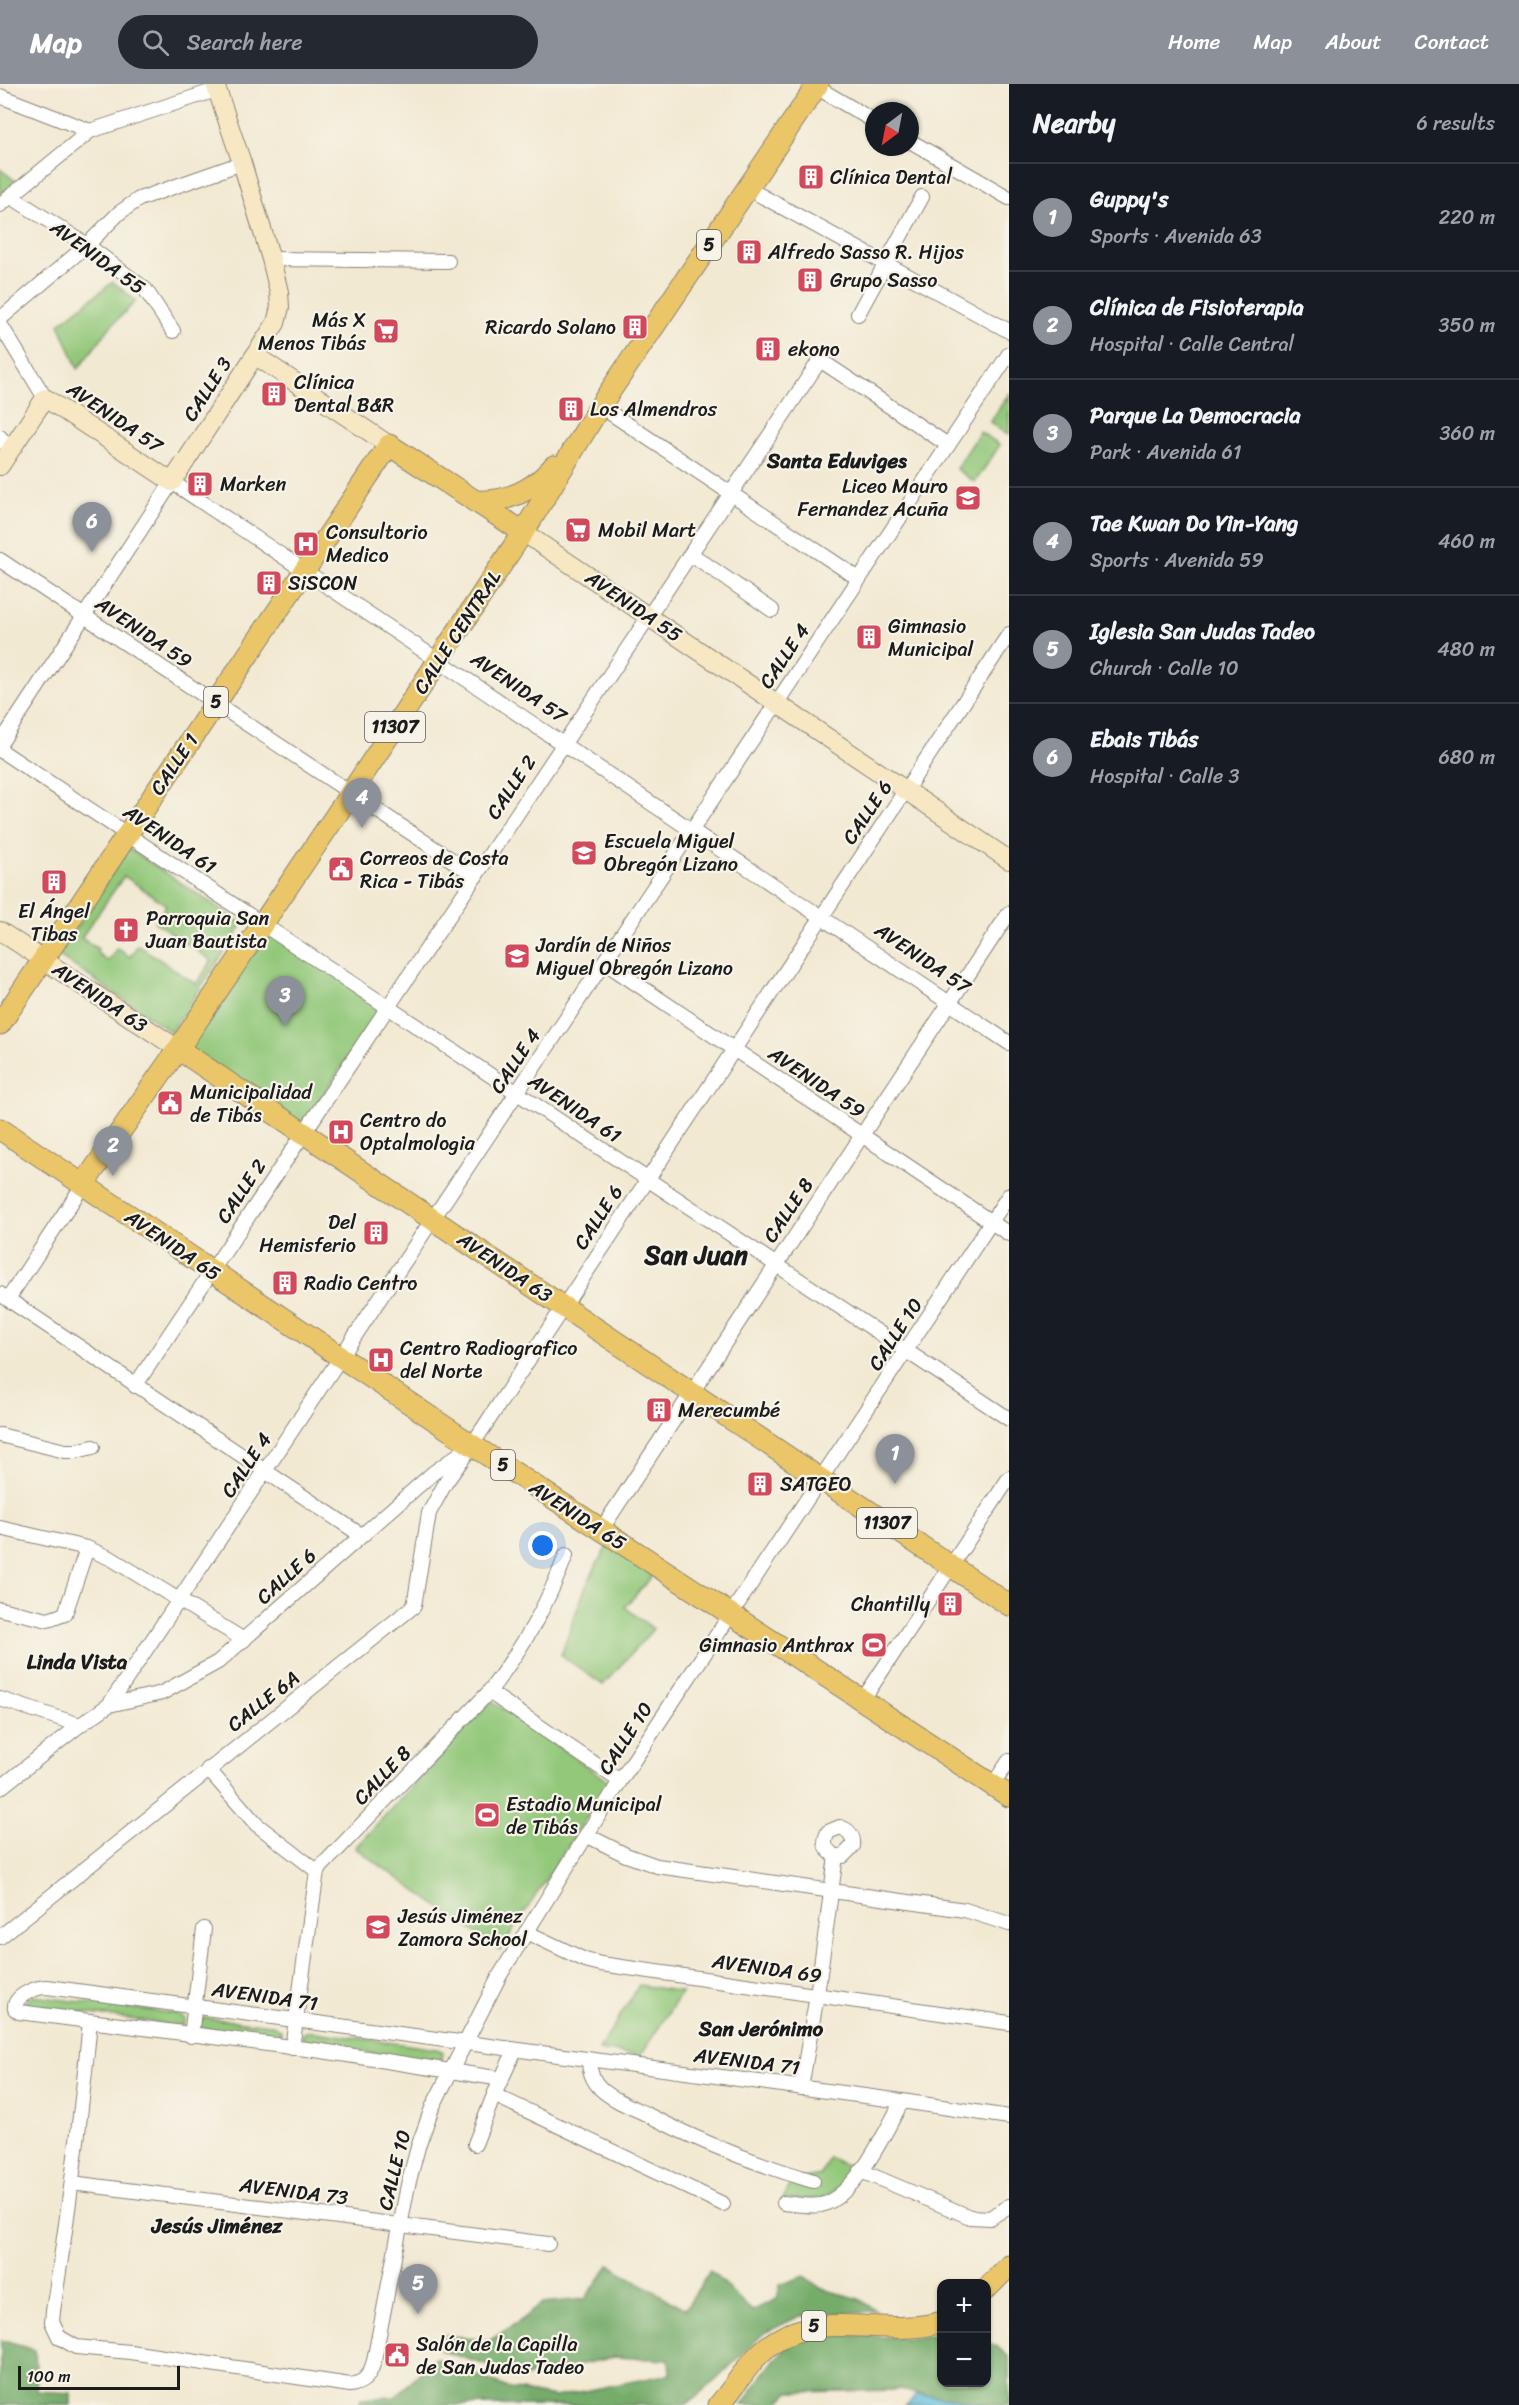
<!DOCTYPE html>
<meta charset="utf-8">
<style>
:root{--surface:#171b24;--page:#242831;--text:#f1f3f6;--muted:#9ea1a6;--line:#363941;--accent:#8c9099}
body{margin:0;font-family:Sriracha,sans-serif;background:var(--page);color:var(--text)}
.controls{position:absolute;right:18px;bottom:18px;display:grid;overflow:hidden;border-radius:12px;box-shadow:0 2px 4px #0004}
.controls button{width:54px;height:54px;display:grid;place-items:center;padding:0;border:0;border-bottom:2px solid var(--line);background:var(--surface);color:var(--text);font:30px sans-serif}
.compass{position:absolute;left:865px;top:18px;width:54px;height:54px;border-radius:50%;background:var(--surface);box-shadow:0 2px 4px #0004;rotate:212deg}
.scale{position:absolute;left:18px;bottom:15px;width:162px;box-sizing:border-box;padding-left:6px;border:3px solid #1c1c1c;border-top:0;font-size:16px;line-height:21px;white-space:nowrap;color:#1c1c1c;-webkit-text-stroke:4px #f7f3e8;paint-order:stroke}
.you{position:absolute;left:543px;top:1462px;width:21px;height:21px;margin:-15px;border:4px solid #fff;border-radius:50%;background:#1a73e8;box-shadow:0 0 0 9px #1a73e833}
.badge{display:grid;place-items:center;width:39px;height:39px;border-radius:50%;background:var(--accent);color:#fff;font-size:20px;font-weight:700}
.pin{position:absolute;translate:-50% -50px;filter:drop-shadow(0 2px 3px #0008)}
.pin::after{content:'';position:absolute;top:32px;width:21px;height:18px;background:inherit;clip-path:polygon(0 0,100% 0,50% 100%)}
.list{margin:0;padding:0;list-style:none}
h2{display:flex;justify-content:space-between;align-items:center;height:78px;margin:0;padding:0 24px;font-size:26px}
h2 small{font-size:20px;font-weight:400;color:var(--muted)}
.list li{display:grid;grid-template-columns:39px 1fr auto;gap:18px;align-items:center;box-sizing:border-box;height:108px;padding:0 24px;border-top:2px solid var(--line)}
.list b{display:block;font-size:22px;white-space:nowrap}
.list p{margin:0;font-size:20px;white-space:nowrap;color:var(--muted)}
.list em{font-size:20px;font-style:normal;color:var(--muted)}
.icon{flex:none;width:33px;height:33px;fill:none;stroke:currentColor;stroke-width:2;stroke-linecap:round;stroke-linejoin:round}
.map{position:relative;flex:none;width:1009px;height:2321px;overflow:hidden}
header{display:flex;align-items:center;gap:36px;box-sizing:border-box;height:84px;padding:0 30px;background:var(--accent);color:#fff}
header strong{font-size:28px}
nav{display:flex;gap:33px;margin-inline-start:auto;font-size:21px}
.search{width:420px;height:54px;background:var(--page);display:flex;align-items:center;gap:15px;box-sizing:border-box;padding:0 21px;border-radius:33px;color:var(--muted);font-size:22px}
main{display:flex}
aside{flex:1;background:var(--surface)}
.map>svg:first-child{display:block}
</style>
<header>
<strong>Map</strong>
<div class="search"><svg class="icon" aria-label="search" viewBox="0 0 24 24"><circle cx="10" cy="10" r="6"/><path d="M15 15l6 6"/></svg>Search here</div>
<nav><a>Home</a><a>Map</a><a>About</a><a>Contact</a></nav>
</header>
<main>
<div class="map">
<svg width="1009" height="2321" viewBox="0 0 1009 2321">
<rect width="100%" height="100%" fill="#f7f3e8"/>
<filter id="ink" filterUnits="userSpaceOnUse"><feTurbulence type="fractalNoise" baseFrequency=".0167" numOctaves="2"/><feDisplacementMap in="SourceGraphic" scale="12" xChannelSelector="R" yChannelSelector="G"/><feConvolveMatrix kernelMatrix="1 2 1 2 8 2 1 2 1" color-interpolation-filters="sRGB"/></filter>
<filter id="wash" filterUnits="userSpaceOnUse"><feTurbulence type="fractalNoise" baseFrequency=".008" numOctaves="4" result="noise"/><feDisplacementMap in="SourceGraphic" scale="24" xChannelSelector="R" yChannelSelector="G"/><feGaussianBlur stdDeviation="1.35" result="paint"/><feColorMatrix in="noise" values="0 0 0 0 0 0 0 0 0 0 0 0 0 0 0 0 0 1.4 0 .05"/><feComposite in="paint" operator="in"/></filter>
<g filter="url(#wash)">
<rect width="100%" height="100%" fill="#f2e9d2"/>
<g fill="#93c87a" stroke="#58724b" stroke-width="1.5" fill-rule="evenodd">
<path d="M0,85L17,98L1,112L0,111Z"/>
<path d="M113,198L136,217L110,243L78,285L59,240Z"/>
<path d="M1009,310V351L990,338Z"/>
<path d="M980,348L1000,361L975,398L956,385Z"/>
<path d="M128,764L243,840L171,948L58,871ZM124,792L166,821L155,838L212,877L196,900L138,861L130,873L117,864L108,877L97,869L98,865L81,854Z"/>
<path d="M268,843L383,920L302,1043L186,963Z"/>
<path d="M610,1459L655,1489L625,1523L653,1545L603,1601L561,1571C575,1533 586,1492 610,1459Z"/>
<path d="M491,1617L610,1698L500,1866L355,1764Z"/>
<path d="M639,1901L682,1908L640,1972L599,1966Z"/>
<path d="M33,1912L178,1930L185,1935L183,1942L21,1921Z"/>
<path d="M204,1934L273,1941L281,1946L280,1953L272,1955L204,1945L199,1941L200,1936Z"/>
<path d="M307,1947L437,1965L443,1968L440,1978L307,1960L303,1958L302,1951Z"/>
<path d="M829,2073L856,2087L844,2100L822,2115H783L793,2096L821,2091Z"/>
</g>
<g fill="#76ac6a" stroke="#496443" stroke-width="1.5">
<path d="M609,2181L685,2225L710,2187L752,2227L777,2215L780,2201L804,2192L822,2205L859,2215L876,2227L800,2232L764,2249L715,2297L685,2321H358L361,2315L395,2313L435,2274L510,2305L555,2313L670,2290L669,2276L615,2273L522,2293L440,2266L445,2251L489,2257L523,2235L542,2219L585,2215Z"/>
<path d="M941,2249L942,2298H986L987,2260L995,2261L1009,2273V2321H987L899,2306L789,2308L777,2321H742C757,2300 773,2272 795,2258C817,2244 886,2255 914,2254C923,2253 932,2251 941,2249Z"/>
<path d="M0,2256L35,2266L37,2307L71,2309V2321H0Z"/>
</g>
<path fill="#5bbcd9" stroke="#3c6c7a" stroke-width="1.5" d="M918,2310L952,2314L987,2321H905Z"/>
</g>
<g filter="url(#ink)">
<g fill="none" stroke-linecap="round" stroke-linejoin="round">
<defs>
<g id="street">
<path d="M816,3L874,37"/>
<path d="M0,12L90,47"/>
<path d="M910,57L1009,114"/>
<path d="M747,104L1009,247"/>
<path d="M10,112L87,161L145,205L173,247"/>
<path d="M0,121L90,47L216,6"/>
<path d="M271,175L448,177"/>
<path d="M858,230L922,113"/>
<path d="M0,235L87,161L119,129L139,115L242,79"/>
<path d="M0,240L45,314"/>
<path d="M600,322L859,495"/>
<path d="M0,353L10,366"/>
<path d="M691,470L772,526"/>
<path d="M0,476L476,792"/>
<path d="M0,660L172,398L1009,959"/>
<path d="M0,666L1009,1335"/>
<path d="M604,878L1009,1150"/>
<path d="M0,1210L361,1451"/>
<path d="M8,1215L83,1101"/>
<path d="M135,1302L820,276L948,361"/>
<path d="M0,1351L65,1367H76L93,1363"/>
<path d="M0,1444L87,1464L112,1475L244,1556"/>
<path d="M601,1446L1009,829"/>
<path d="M0,1525L48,1536L65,1530L87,1464"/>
<path d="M489,1608L620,1697"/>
<path d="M0,1615L80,1641"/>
<path d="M862,1617L1009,1394"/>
<path d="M109,1621L162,1609L218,1578L433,1389L472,1361L1009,550"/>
<path d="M208,1685L256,1740L317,1787"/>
<path d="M992,1702L1009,1677"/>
<path d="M0,1704L80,1641L109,1621L1009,270"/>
<path d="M586,1751L626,1771L657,1782L965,1826L1009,1840"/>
<path d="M526,1848L585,1876L601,1880L1009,1939"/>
<path d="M0,1853L414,1522L429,1429L446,1398L466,1370"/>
<path d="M90,1937C81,2035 68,2131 53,2227L52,2238L59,2253L76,2263L130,2268L350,2301C365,2299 370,2291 374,2277L408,2101L418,2063L432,2024L500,1891L620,1697L1009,1111"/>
<path d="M191,1952L204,1845"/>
<path d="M292,1964L317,1787L489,1608C524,1561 545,1526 566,1471"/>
<path d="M589,1976C589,1987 593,1997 601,2005C614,2017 634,2024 650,2032C703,2059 756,2080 813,2097"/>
<path d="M502,1995L322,1967L19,1928L15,1925C13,1912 36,1903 47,1903L902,2017L1009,2033"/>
<path d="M801,2004L817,1911L836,1772H843L853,1762C854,1752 849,1746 840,1743L828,1748C822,1760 825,1766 836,1772"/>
<path d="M494,2011L723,2120"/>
<path d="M475,2060L494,2011L515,1966"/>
<path d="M861,2087L970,2133L990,2134L1009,2122"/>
<path d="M72,2099L548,2160"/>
<path d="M784,2119C796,2120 810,2123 821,2121C856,2112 886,2047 902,2017"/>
</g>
<g id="secondary">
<path d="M256,272L389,361"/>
<path d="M0,382L45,314L172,398L276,239L280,223L279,208L271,175L242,79L215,0"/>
<path d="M523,448L1009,776"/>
<path d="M0,847L178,965"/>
</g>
<g id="primary">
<path d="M474,417C507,419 533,407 554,382"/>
<path d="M0,940L389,361L523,448"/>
<path d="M178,965L1009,1521"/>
<path d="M0,1045L472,1361L1009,1712"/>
<path d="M83,1101L178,965L351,709L529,439L600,322L818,0"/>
<path d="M986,2205L1009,2182"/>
<path d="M719,2321C736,2302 749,2276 770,2261C820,2223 885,2255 942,2238"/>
</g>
</defs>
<use href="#street" stroke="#878277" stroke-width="16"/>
<use href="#secondary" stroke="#878277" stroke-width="20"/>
<use href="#primary" stroke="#878277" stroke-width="23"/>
<use href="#street" stroke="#fff" stroke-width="14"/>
<use href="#secondary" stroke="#f7e8c3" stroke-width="18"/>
<use href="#primary" stroke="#ebc669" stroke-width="21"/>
</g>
</g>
<defs>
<symbol id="building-square" viewBox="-11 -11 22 22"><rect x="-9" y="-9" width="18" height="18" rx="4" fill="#d1495b" stroke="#f7f3e8"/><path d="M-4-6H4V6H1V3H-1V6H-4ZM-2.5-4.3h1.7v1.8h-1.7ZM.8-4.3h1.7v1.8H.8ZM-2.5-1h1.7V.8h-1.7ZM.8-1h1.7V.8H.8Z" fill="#fff"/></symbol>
<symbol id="supermarket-square" viewBox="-11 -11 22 22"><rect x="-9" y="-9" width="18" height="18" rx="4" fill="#d1495b" stroke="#f7f3e8"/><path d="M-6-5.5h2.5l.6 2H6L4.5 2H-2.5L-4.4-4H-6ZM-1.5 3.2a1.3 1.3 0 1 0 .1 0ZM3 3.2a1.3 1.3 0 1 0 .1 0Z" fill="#fff"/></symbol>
<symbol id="school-square" viewBox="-11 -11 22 22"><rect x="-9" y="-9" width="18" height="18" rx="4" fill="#d1495b" stroke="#f7f3e8"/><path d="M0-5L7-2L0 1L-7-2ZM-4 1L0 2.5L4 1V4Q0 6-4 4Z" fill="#fff"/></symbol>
<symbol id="hospital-square" viewBox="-11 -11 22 22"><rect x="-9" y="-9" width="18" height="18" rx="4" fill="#d1495b" stroke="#f7f3e8"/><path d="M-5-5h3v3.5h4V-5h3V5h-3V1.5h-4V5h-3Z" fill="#fff"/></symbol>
<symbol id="civic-square" viewBox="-11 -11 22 22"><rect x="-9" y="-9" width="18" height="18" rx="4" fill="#d1495b" stroke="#f7f3e8"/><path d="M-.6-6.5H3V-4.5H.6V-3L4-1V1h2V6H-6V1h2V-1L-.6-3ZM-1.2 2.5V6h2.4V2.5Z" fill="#fff"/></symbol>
<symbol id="church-square" viewBox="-11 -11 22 22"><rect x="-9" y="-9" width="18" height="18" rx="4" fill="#d1495b" stroke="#f7f3e8"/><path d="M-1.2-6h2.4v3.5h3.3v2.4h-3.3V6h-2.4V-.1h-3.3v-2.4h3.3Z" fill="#fff"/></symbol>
<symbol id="stadium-square" viewBox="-11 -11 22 22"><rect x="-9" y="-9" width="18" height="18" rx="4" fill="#d1495b" stroke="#f7f3e8"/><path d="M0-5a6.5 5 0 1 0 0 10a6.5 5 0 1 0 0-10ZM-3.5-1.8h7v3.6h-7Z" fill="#fff"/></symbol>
</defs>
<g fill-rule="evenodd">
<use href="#building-square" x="796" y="78" width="30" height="30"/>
<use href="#building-square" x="734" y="153" width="30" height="30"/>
<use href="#building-square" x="795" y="181" width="30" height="30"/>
<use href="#building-square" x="620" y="228" width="30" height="30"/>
<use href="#supermarket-square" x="371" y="232" width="30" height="30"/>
<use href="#building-square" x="753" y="250" width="30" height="30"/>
<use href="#building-square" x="259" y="295" width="30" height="30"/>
<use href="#building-square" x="556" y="310" width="30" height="30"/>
<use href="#building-square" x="185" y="385" width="30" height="30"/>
<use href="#school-square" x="953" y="399" width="30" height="30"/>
<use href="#supermarket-square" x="563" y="431" width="30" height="30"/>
<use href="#hospital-square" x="291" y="445" width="30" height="30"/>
<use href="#building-square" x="254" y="484" width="30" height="30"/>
<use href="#building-square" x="854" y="538" width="30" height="30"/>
<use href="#school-square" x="569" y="754" width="30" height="30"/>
<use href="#civic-square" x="326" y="770" width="30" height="30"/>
<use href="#building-square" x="39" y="783" width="30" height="30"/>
<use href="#church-square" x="111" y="831" width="30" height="30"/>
<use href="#school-square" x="502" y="857" width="30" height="30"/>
<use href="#civic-square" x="155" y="1004" width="30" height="30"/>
<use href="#hospital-square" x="326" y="1033" width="30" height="30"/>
<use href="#building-square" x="361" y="1134" width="30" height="30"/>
<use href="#building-square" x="270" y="1184" width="30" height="30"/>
<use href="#hospital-square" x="366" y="1261" width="30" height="30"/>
<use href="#building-square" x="644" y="1311" width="30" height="30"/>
<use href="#building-square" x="745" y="1385" width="30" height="30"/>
<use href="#building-square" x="935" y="1505" width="30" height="30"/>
<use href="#stadium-square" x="859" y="1546" width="30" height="30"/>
<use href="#stadium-square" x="472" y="1716" width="30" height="30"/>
<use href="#school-square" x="363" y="1828" width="30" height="30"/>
<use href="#civic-square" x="382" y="2256" width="30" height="30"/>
</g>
<g text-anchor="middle" stroke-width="4.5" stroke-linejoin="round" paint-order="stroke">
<g fill="#f7f3e8" stroke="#5e5c59" stroke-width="1.5">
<rect x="697" y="146" width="24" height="30" rx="4.5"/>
<rect x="204" y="603" width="24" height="30" rx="4.5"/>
<rect x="365" y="628" width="60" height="30" rx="4.5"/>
<rect x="491" y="1366" width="24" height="30" rx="4.5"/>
<rect x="857" y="1424" width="60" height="30" rx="4.5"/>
<rect x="802" y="2227" width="24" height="30" rx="4.5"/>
</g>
<g font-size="18" font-weight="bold" fill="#1c1c1c">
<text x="709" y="167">5</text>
<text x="216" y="624">5</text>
<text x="395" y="649">11307</text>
<text x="503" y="1387">5</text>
<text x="887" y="1445">11307</text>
<text x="814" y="2248">5</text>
</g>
<g font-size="20" fill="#1c1c1c" stroke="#f7f3e8" text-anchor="start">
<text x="830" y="100">Clínica Dental</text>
<text x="768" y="175">Alfredo Sasso R. Hijos</text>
<text x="830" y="203">Grupo Sasso</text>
<text x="366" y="243" text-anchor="end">Más X<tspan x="366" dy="23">Menos Tibás</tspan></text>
<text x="616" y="250" text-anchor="end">Ricardo Solano</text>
<text x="788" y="272">ekono</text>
<text x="294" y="305">Clínica<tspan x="294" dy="23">Dental B&amp;R</tspan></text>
<text x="590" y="332">Los Almendros</text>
<text x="220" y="407">Marken</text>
<text x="948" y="409" text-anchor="end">Liceo Mauro<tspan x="948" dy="23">Fernandez Acuña</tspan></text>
<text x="598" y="453">Mobil Mart</text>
<text x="326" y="455">Consultorio<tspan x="326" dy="23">Medico</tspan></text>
<text x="288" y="506">SiSCON</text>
<text x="888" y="549">Gimnasio<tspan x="888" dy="23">Municipal</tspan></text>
<text x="604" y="764">Escuela Miguel<tspan x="604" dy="23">Obregón Lizano</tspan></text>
<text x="360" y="781">Correos de Costa<tspan x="360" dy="23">Rica - Tibás</tspan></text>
<text x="54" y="834" text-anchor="middle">El Ángel<tspan x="54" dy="23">Tibas</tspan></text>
<text x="146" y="841">Parroquia San<tspan x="146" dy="23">Juan Bautista</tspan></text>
<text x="536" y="868">Jardín de Niños<tspan x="536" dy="23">Miguel Obregón Lizano</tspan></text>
<text x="190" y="1015">Municipalidad<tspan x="190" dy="23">de Tibás</tspan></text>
<text x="360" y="1043">Centro do<tspan x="360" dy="23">Optalmologia</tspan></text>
<text x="356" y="1145" text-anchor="end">Del<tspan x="356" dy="23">Hemisferio</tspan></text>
<text x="304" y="1206">Radio Centro</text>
<text x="400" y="1271">Centro Radiografico<tspan x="400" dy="23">del Norte</tspan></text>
<text x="678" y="1333">Merecumbé</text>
<text x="780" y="1407">SATGEO</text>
<text x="930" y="1527" text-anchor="end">Chantilly</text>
<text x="854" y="1568" text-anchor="end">Gimnasio Anthrax</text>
<text x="506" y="1727">Estadio Municipal<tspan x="506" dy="23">de Tibás</tspan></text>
<text x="398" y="1839">Jesús Jiménez<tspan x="398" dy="23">Zamora School</tspan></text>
<text x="416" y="2267">Salón de la Capilla<tspan x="416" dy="23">de San Judas Tadeo</tspan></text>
</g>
<g font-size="20" fill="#1c1c1c" stroke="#f7f3e8">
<text transform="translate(98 173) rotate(36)" y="7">AVENIDA 55</text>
<text transform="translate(207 305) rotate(-57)" y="7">CALLE 3</text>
<text transform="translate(115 333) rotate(34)" y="7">AVENIDA 57</text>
<text transform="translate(634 522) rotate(34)" y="7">AVENIDA 55</text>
<text transform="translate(144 548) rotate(34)" y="7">AVENIDA 59</text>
<text transform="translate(457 548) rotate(-57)" y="7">CALLE CENTRAL</text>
<text transform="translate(784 572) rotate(-56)" y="7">CALLE 4</text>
<text transform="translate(519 603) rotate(34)" y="7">AVENIDA 57</text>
<text transform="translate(174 680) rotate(-56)" y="7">CALLE 1</text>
<text transform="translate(511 703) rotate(-56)" y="7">CALLE 2</text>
<text transform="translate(867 728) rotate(-56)" y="7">CALLE 6</text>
<text transform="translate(170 755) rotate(34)" y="7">AVENIDA 61</text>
<text transform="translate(923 874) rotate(34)" y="7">AVENIDA 57</text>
<text transform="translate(100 913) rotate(34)" y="7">AVENIDA 63</text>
<text transform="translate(515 977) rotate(-56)" y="7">CALLE 4</text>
<text transform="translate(817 998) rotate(34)" y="7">AVENIDA 59</text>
<text transform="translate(575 1024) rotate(34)" y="7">AVENIDA 61</text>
<text transform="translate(241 1107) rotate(-56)" y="7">CALLE 2</text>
<text transform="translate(788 1126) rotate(-56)" y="7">CALLE 8</text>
<text transform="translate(598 1133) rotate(-57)" y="7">CALLE 6</text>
<text transform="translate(173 1161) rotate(34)" y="7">AVENIDA 65</text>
<text transform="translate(505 1183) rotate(34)" y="7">AVENIDA 63</text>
<text transform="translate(895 1250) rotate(-57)" y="7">CALLE 10</text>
<text transform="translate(246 1381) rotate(-56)" y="7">CALLE 4</text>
<text transform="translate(578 1431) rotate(33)" y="7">AVENIDA 65</text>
<text transform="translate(286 1492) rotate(-42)" y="7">CALLE 6</text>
<text transform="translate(263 1617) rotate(-38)" y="7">CALLE 6A</text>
<text transform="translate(625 1654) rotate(-57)" y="7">CALLE 10</text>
<text transform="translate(382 1691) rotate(-46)" y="7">CALLE 8</text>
<text transform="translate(767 1884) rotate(8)" y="7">AVENIDA 69</text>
<text transform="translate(265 1912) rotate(8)" y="7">AVENIDA 71</text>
<text transform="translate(747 1977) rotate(7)" y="7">AVENIDA 71</text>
<text transform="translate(394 2086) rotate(-76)" y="7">CALLE 10</text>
<text transform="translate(294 2107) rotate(7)" y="7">AVENIDA 73</text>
</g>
<g font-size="21" font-weight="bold" fill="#1c1c1c" stroke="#f7f3e8">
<text x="837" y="384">Santa Eduviges</text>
<text x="77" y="1585">Linda Vista</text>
<text x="761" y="1952">San Jerónimo</text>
<text x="217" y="2149">Jesús Jiménez</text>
</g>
<g font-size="26" font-weight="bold" fill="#1c1c1c" stroke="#f7f3e8">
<text x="696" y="1180">San Juan</text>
</g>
</g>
</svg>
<div class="controls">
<button>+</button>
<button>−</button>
</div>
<svg class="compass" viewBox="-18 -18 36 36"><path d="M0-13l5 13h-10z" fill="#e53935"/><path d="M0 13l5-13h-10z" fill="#9ea1a6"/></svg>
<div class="scale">100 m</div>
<div class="you"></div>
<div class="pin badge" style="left:895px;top:1400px">1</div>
<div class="pin badge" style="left:113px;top:1092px">2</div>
<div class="pin badge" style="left:285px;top:942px">3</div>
<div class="pin badge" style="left:362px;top:744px">4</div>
<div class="pin badge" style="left:418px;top:2230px">5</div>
<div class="pin badge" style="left:92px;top:468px">6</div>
</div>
<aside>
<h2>Nearby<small>6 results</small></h2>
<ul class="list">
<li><span class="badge">1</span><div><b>Guppy's</b><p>Sports · Avenida 63</p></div><em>220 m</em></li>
<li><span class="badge">2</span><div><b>Clínica de Fisioterapia</b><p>Hospital · Calle Central</p></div><em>350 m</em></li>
<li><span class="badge">3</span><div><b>Parque La Democracia</b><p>Park · Avenida 61</p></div><em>360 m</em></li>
<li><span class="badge">4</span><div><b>Tae Kwan Do Yin-Yang</b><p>Sports · Avenida 59</p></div><em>460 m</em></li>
<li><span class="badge">5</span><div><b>Iglesia San Judas Tadeo</b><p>Church · Calle 10</p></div><em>480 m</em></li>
<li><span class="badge">6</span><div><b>Ebais Tibás</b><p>Hospital · Calle 3</p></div><em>680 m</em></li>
</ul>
</aside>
</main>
